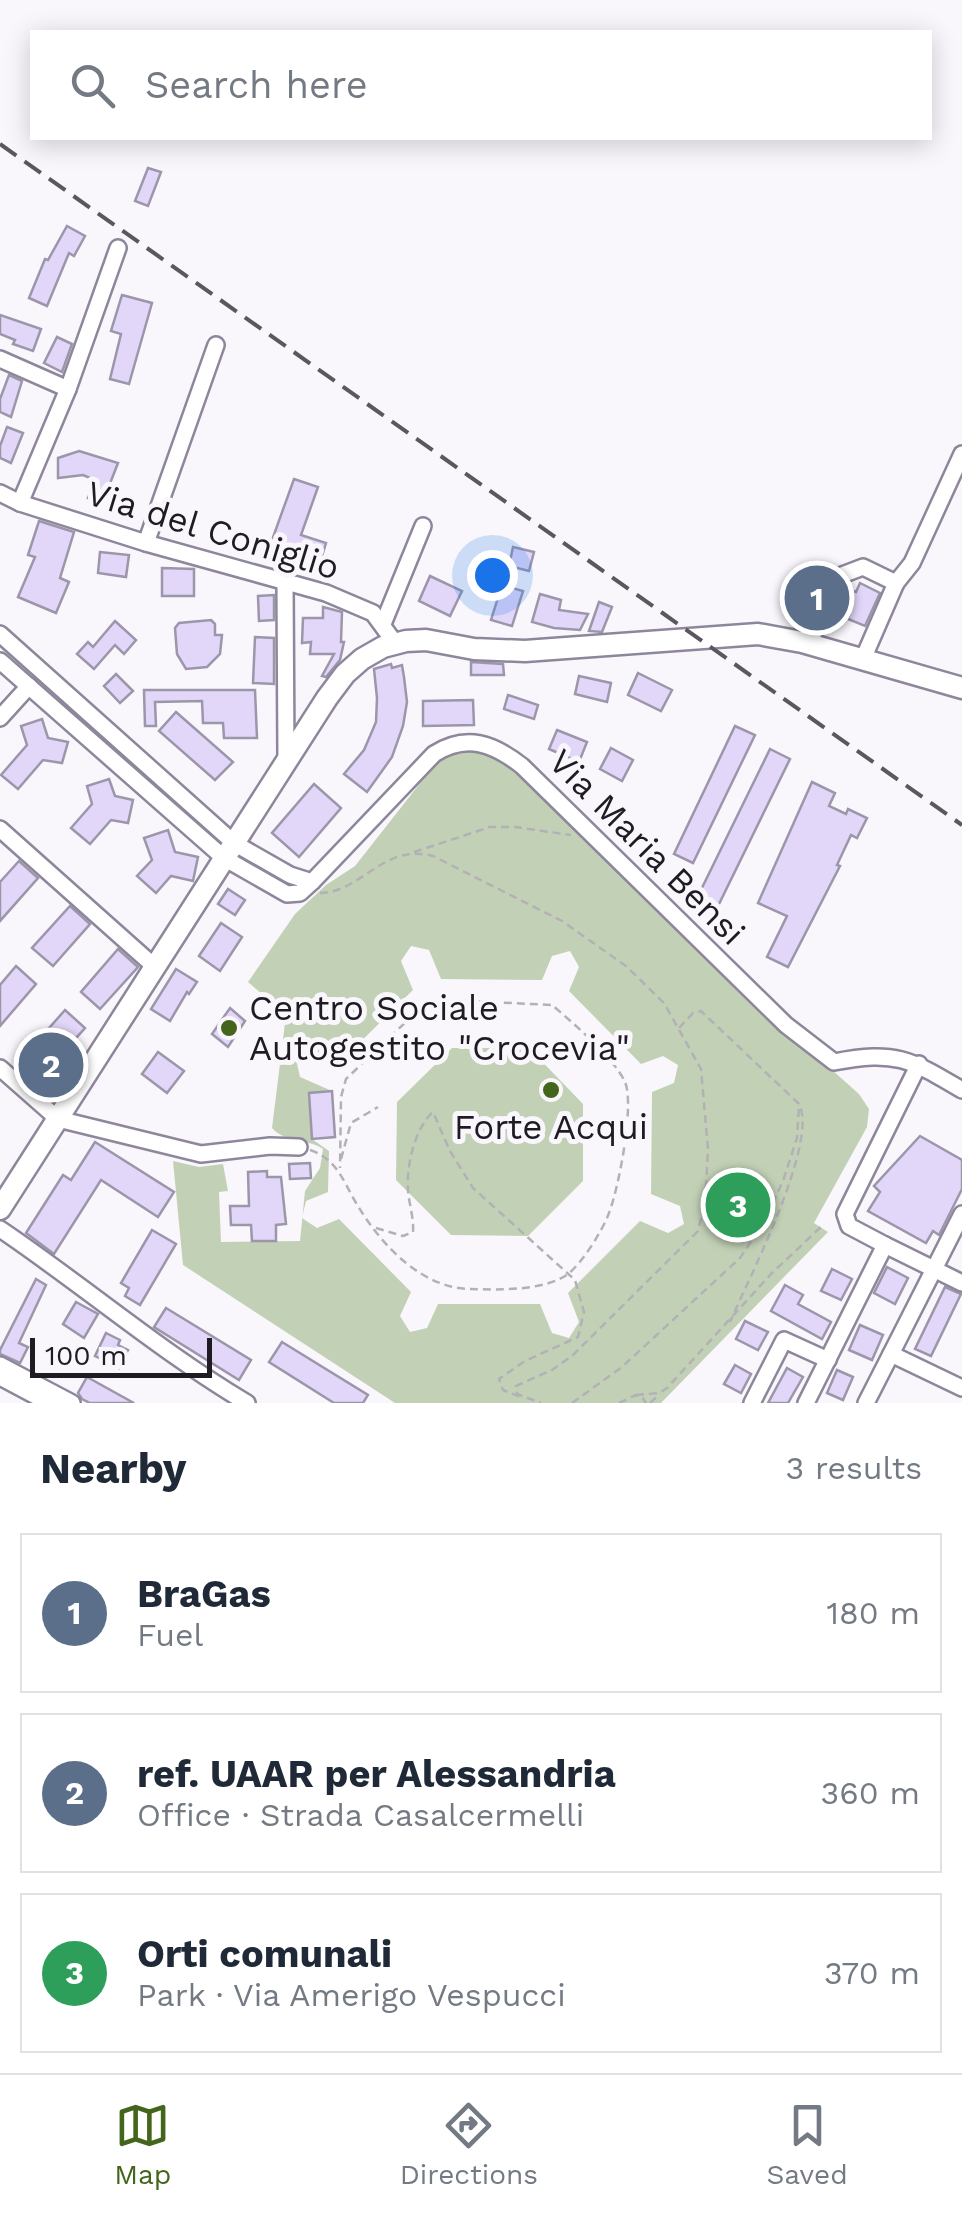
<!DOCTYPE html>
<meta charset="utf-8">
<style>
:root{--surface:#fff;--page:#f2f2f3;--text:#1f2937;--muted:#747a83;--line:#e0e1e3;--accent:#43651c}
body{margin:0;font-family:"Work Sans",sans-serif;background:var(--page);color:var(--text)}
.scale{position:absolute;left:30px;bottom:25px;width:182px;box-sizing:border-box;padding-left:10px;border:5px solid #1e1b23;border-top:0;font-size:28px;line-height:35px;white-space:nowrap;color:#1e1b23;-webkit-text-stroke:8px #f9f7fc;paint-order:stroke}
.you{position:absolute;left:492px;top:575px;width:35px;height:35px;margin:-25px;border:8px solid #fff;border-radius:50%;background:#1a73e8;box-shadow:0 0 0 15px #1a73e833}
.badge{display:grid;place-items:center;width:65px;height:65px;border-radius:50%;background:var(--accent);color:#fff;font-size:32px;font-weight:700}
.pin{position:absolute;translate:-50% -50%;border:5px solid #fff;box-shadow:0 2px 10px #0006}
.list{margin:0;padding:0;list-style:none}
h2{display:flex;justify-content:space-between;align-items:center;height:130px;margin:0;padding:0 40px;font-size:42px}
h2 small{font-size:32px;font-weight:400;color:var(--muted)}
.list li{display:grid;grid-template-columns:65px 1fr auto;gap:30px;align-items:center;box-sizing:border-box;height:160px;margin:0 20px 20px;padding:0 20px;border:2px solid var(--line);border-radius:0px}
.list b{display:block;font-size:38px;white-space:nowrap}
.list p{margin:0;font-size:32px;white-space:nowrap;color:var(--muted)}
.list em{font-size:32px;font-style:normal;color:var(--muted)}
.icon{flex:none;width:55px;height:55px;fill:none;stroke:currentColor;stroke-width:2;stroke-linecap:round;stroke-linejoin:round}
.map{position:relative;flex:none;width:962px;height:1403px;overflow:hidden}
.search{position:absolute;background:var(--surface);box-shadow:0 5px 25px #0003;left:30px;right:30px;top:30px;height:110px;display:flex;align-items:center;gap:25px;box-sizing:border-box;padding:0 35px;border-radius:0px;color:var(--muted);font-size:38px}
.sheet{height:670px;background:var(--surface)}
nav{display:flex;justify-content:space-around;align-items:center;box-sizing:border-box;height:140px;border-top:2px solid var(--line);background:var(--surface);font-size:28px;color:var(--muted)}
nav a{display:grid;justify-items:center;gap:5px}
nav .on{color:var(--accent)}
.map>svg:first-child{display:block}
</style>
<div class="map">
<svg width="962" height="1403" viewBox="0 0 962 1403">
<rect width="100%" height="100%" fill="#f9f7fc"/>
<g fill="#c2d1b6" fill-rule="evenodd">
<path d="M473,749L484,751L508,764L784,1036L793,1035L859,1094L869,1109L867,1127L814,1223L828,1232L661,1403H395L183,1265L173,1161L199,1167L223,1164L228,1191L219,1192L221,1242L300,1241L305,1191L320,1168L323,1149C307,1138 285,1143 272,1128L286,1015L248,982L295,914L326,885L355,866L432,768L448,755ZM411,946L429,950L441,979L542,980L552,956L570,951L579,967L569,991L641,1064L663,1056L678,1065L674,1083L652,1092L651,1194L680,1206L684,1224L668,1233L640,1221L568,1293L579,1322L569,1338L552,1333L540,1304H438L427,1328L410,1332L400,1316L411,1292L339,1219L317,1228L302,1218L306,1201L328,1192L329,1151L312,1139L309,1093L332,1091L300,1077L296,1059L312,1050L340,1062L413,990L401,961Z"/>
<path d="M452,1048H529L583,1104V1181L528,1236L451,1235L396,1180L397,1102Z"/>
</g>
<g fill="#e2d7f9" stroke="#9c96ab" stroke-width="2.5">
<path d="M148,168L161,172L148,206L135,201Z"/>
<path d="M67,226L85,236L74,256L69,253L47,306L29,298L45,259L48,260Z"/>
<path d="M122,295L152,303L129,384L110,379L121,334L111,331Z"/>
<path d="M0,315L41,329L33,351L13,344L15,340L0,334Z"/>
<path d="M57,337L72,344L62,372L44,363Z"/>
<path d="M9,375L22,381L11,417L0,412V399Z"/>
<path d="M7,427L23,433L11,463L0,458V446Z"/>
<path d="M79,451L118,463L102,504L88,498L95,480L83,475L58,478V458Z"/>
<path d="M294,479L318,487L301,535L326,543L318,569L267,554Z"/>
<path d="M39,521L74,532L60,578L69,582L56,613L18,597L35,557L28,555Z"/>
<path d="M513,547L534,552L529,571L509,566Z"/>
<path d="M100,552L129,555L126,577L98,573Z"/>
<path d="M162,568L194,569V596H162Z"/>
<path d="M430,576L462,591L450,616L419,601Z"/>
<path d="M860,583L880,593L865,626L848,619L851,609L842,606L848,589L856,592Z"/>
<path d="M502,585L523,591L512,626L491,620Z"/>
<path d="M540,594L561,600L559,610L588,614L580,630L554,628L532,622Z"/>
<path d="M274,595V620L259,621L258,596Z"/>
<path d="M599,602L612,607L602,632L589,631Z"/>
<path d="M323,607L342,612L341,642H344L340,660L326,677L322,676L334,654H310L311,642L302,643L303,618H323Z"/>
<path d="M211,620L215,624V635H222L220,654L207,667L186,669L177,654L175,628L179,623Z"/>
<path d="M115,621L136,640L124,654L115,645L94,669L77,654L88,642L93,647Z"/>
<path d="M255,637L274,638V684L253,683Z"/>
<path d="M471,662L503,664L504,675H471Z"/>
<path d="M391,664L392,668L402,665L404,677L407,702L403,726L392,757L367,792L344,774L364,750L376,722L377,698L374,669Z"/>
<path d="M638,673L672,690L661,711L628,695Z"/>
<path d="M116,674L133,691L120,703L104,686Z"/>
<path d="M579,676L611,683L607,702L575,694Z"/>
<path d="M144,690H255L257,738H224L223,723H203L202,701L155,702L156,726H145Z"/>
<path d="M508,695L538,705L534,719L504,709Z"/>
<path d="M473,700L474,725L423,726V701Z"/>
<path d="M176,712L233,762L215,780L159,731Z"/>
<path d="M42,719L48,738L68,742L62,763L43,760L18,789L1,775L27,745L21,726Z"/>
<path d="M735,726L755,735L693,863L674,854Z"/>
<path d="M557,730L587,742L579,762L549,749Z"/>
<path d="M611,748L633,760L622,781L600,769Z"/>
<path d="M770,749L790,759L718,906L698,896Z"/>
<path d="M109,779L115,796L133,800L128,823L111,820L90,844L71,828L92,804L87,786Z"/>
<path d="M812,782L835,793L829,806L846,814L848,809L867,818L857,838L851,835L837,865L840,866L788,967L767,957L787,916L758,903Z"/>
<path d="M314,784L341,808L299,857L272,833Z"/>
<path d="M168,830L175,852L198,857L193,881L171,876L156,893L137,876L152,860L144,838Z"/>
<path d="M19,861L38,878L0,921V882Z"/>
<path d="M228,889L245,900L235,915L218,904Z"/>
<path d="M70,906L90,924L53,966L32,948Z"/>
<path d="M221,923L242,937L220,971L199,956Z"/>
<path d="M118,949L138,967L100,1009L81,992Z"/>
<path d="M16,966L36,984L0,1026V985Z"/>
<path d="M176,969L197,982L189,994L187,992L170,1021L151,1009Z"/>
<path d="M230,1008L245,1021L228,1047L212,1034Z"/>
<path d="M65,1010L85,1028L40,1078L20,1061Z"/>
<path d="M158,1052L184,1071L167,1093L142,1074Z"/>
<path d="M332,1091L335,1137L312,1139L309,1093Z"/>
<path d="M920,1136L962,1160V1189L939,1235L933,1231L926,1243L868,1211L880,1192L874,1186Z"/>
<path d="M95,1142L174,1192L158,1217L101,1180L54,1254L26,1233L63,1175L71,1180Z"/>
<path d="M310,1163L311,1178L290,1179L289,1164Z"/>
<path d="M267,1171V1177H281L286,1224L276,1225V1241H252L251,1225H231L230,1206H249L248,1172Z"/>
<path d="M152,1230L176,1244L140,1305L125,1296L129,1288L121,1283Z"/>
<path d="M887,1267L908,1278L895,1304L874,1293Z"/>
<path d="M832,1269L852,1279L841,1300L821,1291Z"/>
<path d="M36,1279L46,1285L19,1343L28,1347L20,1363L0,1354V1350Z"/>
<path d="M785,1285L803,1295L798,1304L831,1322L822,1339L771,1311Z"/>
<path d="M945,1287L961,1294L931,1356L915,1349Z"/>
<path d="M76,1302L98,1314L84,1338L63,1324Z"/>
<path d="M166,1308L251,1360L239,1380L154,1327Z"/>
<path d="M745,1321L768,1332L758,1350L736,1339Z"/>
<path d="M860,1325L883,1335L872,1360L849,1350Z"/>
<path d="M106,1333L120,1340L118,1345L128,1350L119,1368L95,1356Z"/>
<path d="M282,1342L368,1395L363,1403H334L269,1362Z"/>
<path d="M735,1365L751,1374L741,1393L724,1384Z"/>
<path d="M787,1368L803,1377L788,1403H768Z"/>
<path d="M837,1370L853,1377L843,1400L827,1393Z"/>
<path d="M87,1377L134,1403H90L82,1399L78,1393Z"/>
</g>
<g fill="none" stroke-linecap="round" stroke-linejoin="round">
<defs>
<g id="minor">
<path d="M0,359L68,389"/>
<path d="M0,493L20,503L146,543L326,593L373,613L395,643"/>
<path d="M20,503L68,389L118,248"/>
<path d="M146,543L216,345"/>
<path d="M285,581L286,762"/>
<path d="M896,583L912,563L962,454"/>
<path d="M383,624L423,526"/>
<path d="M0,634L234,843L290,875L312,882"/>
<path d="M809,643L842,575L863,567L896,583L863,659"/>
<path d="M0,661L224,858L287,894L300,893L312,882L434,754C467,733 494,744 522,766L786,1025L834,1062C895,1050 910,1059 962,1090"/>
<path d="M0,718L29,686"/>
<path d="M0,829L155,967"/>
<path d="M0,1068L58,1119L201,1154L270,1146L299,1147"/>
<path d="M962,1214L891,1354L962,1388"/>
<path d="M0,1229C83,1285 161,1352 247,1403"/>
<path d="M885,1245L962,1283"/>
<path d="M0,1365L72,1403"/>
<path d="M0,1377L49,1403"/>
<path d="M752,1403L784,1340L828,1360"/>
<path d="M806,1403L885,1245L849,1226L845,1214L919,1064"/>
<path d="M866,1403L891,1354"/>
</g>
<path id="major" d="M0,1209L327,698L345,674L362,659L383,647L406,641L426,640L474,649L525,651L758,634L802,642L962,688"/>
</defs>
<use href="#minor" stroke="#8e879b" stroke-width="20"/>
<use href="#major" stroke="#8e879b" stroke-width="25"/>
<g stroke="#b3b0b6" stroke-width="2.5" stroke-dasharray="8 5" stroke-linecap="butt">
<path d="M414,852L490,827H515L571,835"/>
<path d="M320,893C363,892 382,843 433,856L562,921L626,966L664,1003L701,1069L708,1149L705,1203L698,1231L573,1355L552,1370L516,1386L517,1394L541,1403"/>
<path d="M679,1028L693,1013L701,1011L799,1104C819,1143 748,1280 730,1322"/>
<path d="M310,1150C338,1159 344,1184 358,1206C382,1246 422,1288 470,1289C498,1290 545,1291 568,1274C582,1263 600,1234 607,1218C618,1194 635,1105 625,1082C614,1058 572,1022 552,1005L430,999L346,1079L341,1097L340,1168"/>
<path d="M341,1159L351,1123L378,1107"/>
<path d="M376,1228L403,1236L413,1232C414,1218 409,1204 408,1190C406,1166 415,1128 433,1112L450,1151L473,1188L575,1280L584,1312L578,1337L525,1361L499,1379L503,1390L523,1398"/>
<path d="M636,1395L659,1393L667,1388L771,1274L823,1225"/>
<path d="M572,1403L622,1367L740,1258L763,1224L783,1181L797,1138L799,1106"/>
<path d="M619,1403L636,1395L642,1397L646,1403"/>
<path d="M650,1403L660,1394"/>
</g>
<use href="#minor" stroke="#fff" stroke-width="15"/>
<use href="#major" stroke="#fff" stroke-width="20"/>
<path stroke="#5a575e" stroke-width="4" stroke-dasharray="20 10" stroke-linecap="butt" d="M0,144L962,825"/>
</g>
<g fill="#43651c" stroke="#f9f7fc" stroke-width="4">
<circle cx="229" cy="1028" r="10"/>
<circle cx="551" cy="1090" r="10"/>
</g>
<g text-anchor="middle" stroke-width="10" stroke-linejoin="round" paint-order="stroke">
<g font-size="35" fill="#1e1b23" stroke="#f9f7fc">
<text transform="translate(213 530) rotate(17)" y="12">Via del Coniglio</text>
<text transform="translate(647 847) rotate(45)" y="12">Via Maria Bensi</text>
</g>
<g font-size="35" fill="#1e1b23" stroke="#f9f7fc" text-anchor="start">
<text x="249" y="1020">Centro Sociale<tspan x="249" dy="40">Autogestito "Crocevia"</tspan></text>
<text x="551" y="1139" text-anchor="middle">Forte Acqui</text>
</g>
</g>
</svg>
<div class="scale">100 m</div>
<div class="you"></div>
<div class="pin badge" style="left:817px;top:598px;background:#5c6f8a">1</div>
<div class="pin badge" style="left:51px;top:1065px;background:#5c6f8a">2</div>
<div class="pin badge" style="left:738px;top:1205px;background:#2e9e5b">3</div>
<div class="search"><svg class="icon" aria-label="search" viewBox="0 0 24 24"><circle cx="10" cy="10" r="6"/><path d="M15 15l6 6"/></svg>Search here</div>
</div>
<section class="sheet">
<h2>Nearby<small>3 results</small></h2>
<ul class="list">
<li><span class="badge" style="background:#5c6f8a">1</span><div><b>BraGas</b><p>Fuel</p></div><em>180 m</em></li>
<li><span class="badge" style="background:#5c6f8a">2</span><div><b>ref. UAAR per Alessandria</b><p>Office · Strada Casalcermelli</p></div><em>360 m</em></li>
<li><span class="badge" style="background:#2e9e5b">3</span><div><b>Orti comunali</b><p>Park · Via Amerigo Vespucci</p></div><em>370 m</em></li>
</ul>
</section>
<nav>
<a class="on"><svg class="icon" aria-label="map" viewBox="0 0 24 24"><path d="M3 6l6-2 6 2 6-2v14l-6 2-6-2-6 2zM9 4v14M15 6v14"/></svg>Map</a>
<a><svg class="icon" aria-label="directions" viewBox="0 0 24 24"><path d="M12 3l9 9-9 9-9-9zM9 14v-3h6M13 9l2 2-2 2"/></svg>Directions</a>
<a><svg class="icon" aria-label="saved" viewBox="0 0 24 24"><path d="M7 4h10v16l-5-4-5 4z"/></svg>Saved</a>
</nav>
